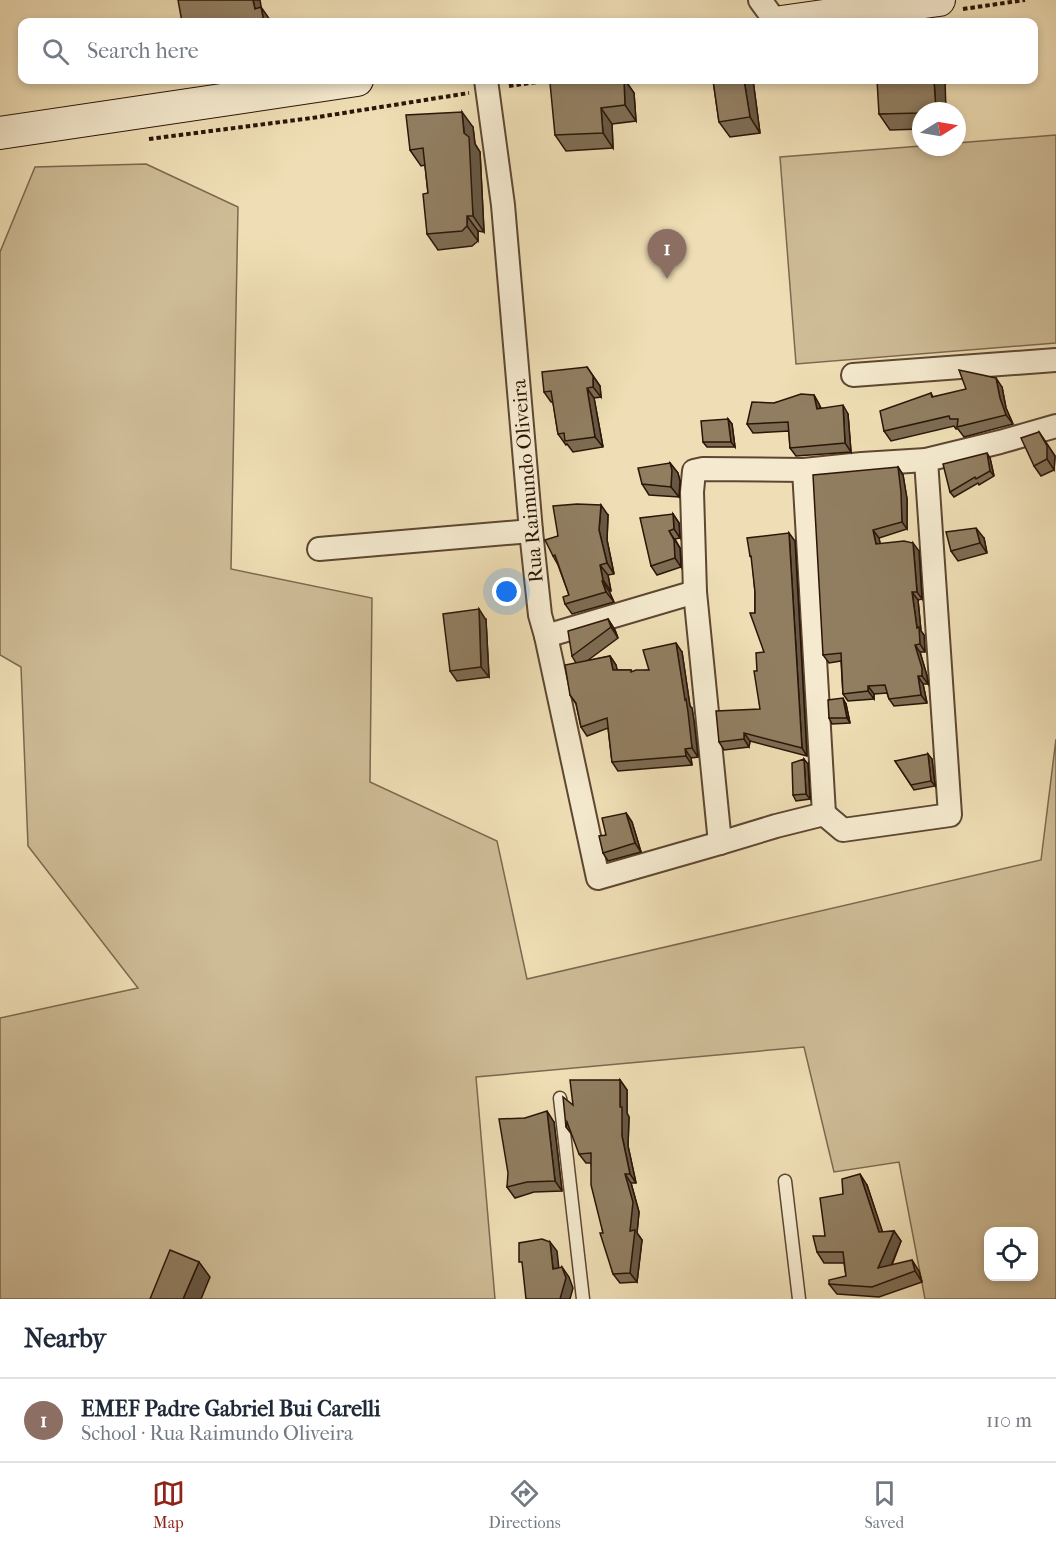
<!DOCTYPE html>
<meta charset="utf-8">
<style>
:root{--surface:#fff;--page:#f6f6f7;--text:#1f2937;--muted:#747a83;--line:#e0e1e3;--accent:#8f2418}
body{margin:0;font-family:"IM FELL French Canon",serif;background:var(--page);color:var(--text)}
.controls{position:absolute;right:18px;bottom:18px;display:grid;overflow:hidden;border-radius:12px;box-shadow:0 3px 9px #0003}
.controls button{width:54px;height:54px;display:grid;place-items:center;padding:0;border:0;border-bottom:2px solid var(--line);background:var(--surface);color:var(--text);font:30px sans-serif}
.compass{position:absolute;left:912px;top:102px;width:54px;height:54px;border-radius:50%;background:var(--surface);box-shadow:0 3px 9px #0003;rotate:79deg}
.you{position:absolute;left:507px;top:592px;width:21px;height:21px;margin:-15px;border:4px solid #fff;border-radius:50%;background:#1a73e8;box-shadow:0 0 0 9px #1a73e833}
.badge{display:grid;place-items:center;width:39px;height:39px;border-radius:50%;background:var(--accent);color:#fff;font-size:20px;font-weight:700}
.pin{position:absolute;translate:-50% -50px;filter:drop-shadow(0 2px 3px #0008)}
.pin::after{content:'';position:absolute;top:32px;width:21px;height:18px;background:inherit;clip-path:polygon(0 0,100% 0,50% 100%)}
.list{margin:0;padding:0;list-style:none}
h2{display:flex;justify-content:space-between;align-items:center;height:78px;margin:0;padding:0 24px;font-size:26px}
h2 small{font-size:20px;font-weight:400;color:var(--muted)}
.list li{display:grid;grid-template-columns:39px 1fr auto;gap:18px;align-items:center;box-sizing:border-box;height:84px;padding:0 24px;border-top:2px solid var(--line)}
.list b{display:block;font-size:22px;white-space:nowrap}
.list p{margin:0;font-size:20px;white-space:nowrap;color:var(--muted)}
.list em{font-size:20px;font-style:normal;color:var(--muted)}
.icon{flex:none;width:33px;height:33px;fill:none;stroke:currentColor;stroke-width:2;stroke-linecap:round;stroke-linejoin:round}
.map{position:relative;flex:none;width:1056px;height:1299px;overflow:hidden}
.search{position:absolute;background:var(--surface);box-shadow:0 3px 9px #0003;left:18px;right:18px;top:18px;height:66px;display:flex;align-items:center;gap:15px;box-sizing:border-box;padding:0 21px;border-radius:12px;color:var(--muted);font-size:22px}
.sheet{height:162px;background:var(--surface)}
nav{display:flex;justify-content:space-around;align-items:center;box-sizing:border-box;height:84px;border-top:2px solid var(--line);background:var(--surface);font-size:16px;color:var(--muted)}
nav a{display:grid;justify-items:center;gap:3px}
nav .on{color:var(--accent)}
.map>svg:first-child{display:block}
</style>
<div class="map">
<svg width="1056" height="1299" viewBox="0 0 1056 1299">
<rect width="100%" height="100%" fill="#efdeb5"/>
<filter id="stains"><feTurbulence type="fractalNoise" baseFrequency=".00333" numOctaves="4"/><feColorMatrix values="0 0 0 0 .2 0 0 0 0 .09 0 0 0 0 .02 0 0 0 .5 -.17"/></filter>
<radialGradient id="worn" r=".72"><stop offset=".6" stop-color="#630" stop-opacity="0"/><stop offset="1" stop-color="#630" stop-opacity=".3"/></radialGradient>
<g fill="#cebc97" stroke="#7d684f" stroke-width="1.5" fill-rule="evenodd">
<path d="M1056,135V343L796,364L780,157L921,146L957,147V143Z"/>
<path d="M146,164L238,207L231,569L372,598L370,782L497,841L527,979L1041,860L1056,739V1299H925L899,1162L834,1172L804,1047L476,1077L495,1299H0V1018L138,988L28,846L21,667L0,655V252L35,167ZM988,1232H1034V1276H988Z"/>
</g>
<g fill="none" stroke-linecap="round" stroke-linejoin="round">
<defs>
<g id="service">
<path d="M560,1098L583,1299"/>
<path d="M785,1181L799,1299"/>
</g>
<g id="minor">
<path d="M760,0L776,22"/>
<path d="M486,80L503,205L531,531L540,615L546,636L598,878L720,843L776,826L824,814L843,830L950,815L926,460"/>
<path d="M853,375L1056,360"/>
<path d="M804,470L824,814"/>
<path d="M319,549L531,531"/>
<path d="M546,636L695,592"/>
<path d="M720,843L695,592L692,492L694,471L703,469L804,470L862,464L926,460L1000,442L1056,426"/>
</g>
<g id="secondary">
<path d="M781,22L939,0"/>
<path d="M0,133L357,80"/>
</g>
</defs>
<use href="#service" stroke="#5d4732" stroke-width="15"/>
<use href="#minor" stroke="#5d4732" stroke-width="26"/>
<use href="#secondary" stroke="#2c1507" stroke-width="34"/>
<g stroke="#2c1507" stroke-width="4" stroke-dasharray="4.5 3" stroke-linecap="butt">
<path d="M963,9L1025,0"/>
<path d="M509,86L552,80"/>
<path d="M149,139L312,118L469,93"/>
</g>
<use href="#service" stroke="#f5eacf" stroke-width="12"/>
<use href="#minor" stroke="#f5eacf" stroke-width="22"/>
<use href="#secondary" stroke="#f5eacf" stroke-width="32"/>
</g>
<g fill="#7d6c53" stroke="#2c1507" stroke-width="1.5">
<path d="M624,80H625L634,93L636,121L612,124L613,148L566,151L555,135Z"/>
<path d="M713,80H753L760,133L730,137L719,122Z"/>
<path d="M921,111V129L890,130L879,114Z"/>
<path d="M473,127L475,144L480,152L484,232L478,231V241L472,246L438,250L427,234L428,193L425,165L421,166L410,150Z"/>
<path d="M587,367L600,386L601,397L594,398L603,447L573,452L567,444L566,445L558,434L553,402H551L544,392Z"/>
<path d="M1002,387L1006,408L1013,424L964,437L958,429H956L954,426L891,441L884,431L931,393L933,397Z"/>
<path d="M814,395L819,404L821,408L848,414L851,452L796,456L790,448L789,431L753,433L747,424L774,403Z"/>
<path d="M728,419L732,424L735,447H707L703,442Z"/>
<path d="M1039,432L1055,456L1054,470L1041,476L1034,466Z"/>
<path d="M990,458L994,476L979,485L978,483L954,497L950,492Z"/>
<path d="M670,463L678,473L680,481L679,497L649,495L642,484Z"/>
<path d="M898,467L903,475L907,499V529L879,538L880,544L919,551L922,599L918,600L921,631L924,635L925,652H920L927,676L928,684H923L927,703L894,706L889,699L887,693L874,694V699L848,701L843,694L841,661L829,663L823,655Z"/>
<path d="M673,514L679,523L680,538L675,539L680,548L681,567L657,575L651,566Z"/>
<path d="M608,515L607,540L614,574L608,575L611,591H609L614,602L572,614L565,604L569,595L558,565L553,556L558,536Z"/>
<path d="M984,538L987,553L958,561L951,551Z"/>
<path d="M795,541L807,756L750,741L749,747L724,750L719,742L760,709L757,671L764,652L755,613V592L752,558L750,556Z"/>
<path d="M608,619L615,630L618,638L587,661L610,656L616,665L617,670H631L632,672L649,670L682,652L690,706L692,708L694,721L698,757L691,758L692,765L618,771L612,762L608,728L587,736L581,727L576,704L570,695L576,663L572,656Z"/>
<path d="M486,620L489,677L457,681L450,671Z"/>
<path d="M846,704L850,723L832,724L829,718Z"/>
<path d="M932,759L935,786L914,790L895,761Z"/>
<path d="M808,764L810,799L796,801L793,795Z"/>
<path d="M626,813L632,822L641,852L608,861L603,853L606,835Z"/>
<path d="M620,1080L627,1090V1113L629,1117L628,1146L636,1183H631L639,1212L637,1233L642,1240L637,1282L620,1283L613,1274L603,1233L591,1163H586L579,1154L573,1105Z"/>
<path d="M525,1118L554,1122L562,1191L534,1192L515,1198L507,1187Z"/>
<path d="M867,1185L882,1232L894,1231L901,1241L892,1265L919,1271L922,1282L879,1297L837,1294L829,1284L846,1276L844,1263H824L817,1252L825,1236L843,1194Z"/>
</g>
<g fill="#665844" stroke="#2c1507" stroke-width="1.5">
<path d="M253,0H260L263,17L261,7L270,20L271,22H264L255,9Z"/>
<path d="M624,80H625L634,93L636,121L625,105Z"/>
<path d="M744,80H753L760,133L750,117Z"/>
<path d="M934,80H945L946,111H936Z"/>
<path d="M601,108L612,124L613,148L603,133Z"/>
<path d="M462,112L473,127L475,144L480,152L484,232L473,216Z"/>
<path d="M467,216L478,231V241L467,226Z"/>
<path d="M593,376L600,386L601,397L593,387Z"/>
<path d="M996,378L1002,387L1006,408L1013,424L1006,415L1000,398Z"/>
<path d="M587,388L594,398L603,447L595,437Z"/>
<path d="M814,395L819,404L823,417L817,409Z"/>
<path d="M843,405L848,414L851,452L845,443Z"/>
<path d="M728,419L732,424L735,447L731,442Z"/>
<path d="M1039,432L1055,456L1054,470L1047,459Z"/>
<path d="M987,453L990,458L994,476L990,471Z"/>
<path d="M670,463L678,473L680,481L679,497L671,487Z"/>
<path d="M898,467L903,475L907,499V529L902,522Z"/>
<path d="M601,505L608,515L607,540L614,574L607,563L599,530Z"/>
<path d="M673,514L679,523L680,538L674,529Z"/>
<path d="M976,528L984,538L987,553L980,543Z"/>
<path d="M873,530L879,538L882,552L876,544Z"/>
<path d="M669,531L680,548L681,567L675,558Z"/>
<path d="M789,533L795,541L807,756L802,748Z"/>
<path d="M913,543L919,551L922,599L917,592Z"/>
<path d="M600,565L608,575L611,591L603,580Z"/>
<path d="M602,581L609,591L614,602L606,592Z"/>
<path d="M912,592L918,600L921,631L924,635L925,652L920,644L917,628Z"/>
<path d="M479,609L486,620L489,677L481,667Z"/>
<path d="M608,619L615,630L618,638L611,627Z"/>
<path d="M676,643L682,652L690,706L692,708L694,721L698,757L692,748Z"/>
<path d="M915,645L920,652L927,676L928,684L922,676Z"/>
<path d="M610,656L616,665L619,679L613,670Z"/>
<path d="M918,676L923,684L927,703L921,695Z"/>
<path d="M868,686L874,694V699L868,691Z"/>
<path d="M843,698L846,704L850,723L847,718Z"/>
<path d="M744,733L750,741L749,747L744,739Z"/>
<path d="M685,749L691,758L692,765L686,756Z"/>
<path d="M928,754L932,759L935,786L931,781Z"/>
<path d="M804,759L808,764L810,799L806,794Z"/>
<path d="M626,813L632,822L641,852L635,843Z"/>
<path d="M620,1080L627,1090V1113L629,1117L628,1146L636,1183L630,1174L622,1136L620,1107Z"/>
<path d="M547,1111L554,1122L562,1191L555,1181Z"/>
<path d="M567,1122L573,1136L566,1127Z"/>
<path d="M625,1174L631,1183L639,1212L637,1233L642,1240L637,1282L630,1273V1231Z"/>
<path d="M860,1174L867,1185L886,1242L879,1232Z"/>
<path d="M894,1231L901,1241L886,1278L878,1268Z"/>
<path d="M550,1242L557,1251L560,1279L553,1269Z"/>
<path d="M912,1260L919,1271L922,1282L915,1271Z"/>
<path d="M199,1262L210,1277L201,1299H183Z"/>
<path d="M562,1267L569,1277L573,1288L570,1299H560Z"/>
</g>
<g fill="#917e61" stroke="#2c1507" stroke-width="1.5">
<path d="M178,0H253L255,9L261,7L264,22H182Z"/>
<path d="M558,80H624L625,105L601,108L603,133L555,135L550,83L558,82Z"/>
<path d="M713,80H744L750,117L719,122Z"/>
<path d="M877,80H934L936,111H921V113L879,114Z"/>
<path d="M462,112L464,133L469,137L473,216H467V226L462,231L427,234L423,194L428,193L423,148L410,150L406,115Z"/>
<path d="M587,367L593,376V387L587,388L595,437L565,441L564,433L558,434L551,391L544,392L542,372Z"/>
<path d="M959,370L996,378L1000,398L1006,415L957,427L958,419H950L949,416L884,431L880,411L931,393L932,397L966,389Z"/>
<path d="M801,394L814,395L817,409L843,405L845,443L790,448L788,422L747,424L752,402L774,403Z"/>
<path d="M728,419L731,442H703L701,421Z"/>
<path d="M1039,432L1047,446V459L1034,466L1021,438Z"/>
<path d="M987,453L990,471L976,479L975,477L950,492L943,464Z"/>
<path d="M670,463L672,470L671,487L642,484L638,468Z"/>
<path d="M898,467L901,492L902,522L873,530L876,544L904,541L913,543L917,592H912L917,628L919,627L920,644L915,645L922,668V676H918L921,695L889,699L885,685L868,686V691L843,694L841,653L823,655L813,475Z"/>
<path d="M577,504L601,505L599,530L607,563L600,565L603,580L602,581L606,592L565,604L563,597L569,595L555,555L553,556L545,540L558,536L553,506Z"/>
<path d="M673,514L674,529L669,531L674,540L675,558L651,566L640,518Z"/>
<path d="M976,528L980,543L951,551L946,532Z"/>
<path d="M789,533L802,748L744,733V739L719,742L716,711L760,709L754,671H757L756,653L764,652L750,613H755V592L751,556H750L747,538Z"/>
<path d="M479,609L481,667L450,671L443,614Z"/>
<path d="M608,619L611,627L572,656L568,631Z"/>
<path d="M676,643L685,700L686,699L688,712L692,748L685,749L686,756L612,762L607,718L581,727L576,703L570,695L565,665L610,656L613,670H631V672L636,670H649L643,650Z"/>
<path d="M843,698L847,718H829L828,700Z"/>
<path d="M928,754L931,781L911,785L895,761Z"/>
<path d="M804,759L806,794L793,795L792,763Z"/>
<path d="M626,813L635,843L603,853L599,836L606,835L602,818Z"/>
<path d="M570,1080H620V1107H622V1136L630,1174H625L633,1202L630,1231L635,1230L630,1273L613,1274L600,1233H603L591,1185V1153L579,1154L567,1122L566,1127L563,1097L573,1105Z"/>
<path d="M547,1111L555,1181L527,1182L507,1187L508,1173L499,1119L525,1118Z"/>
<path d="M860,1174L879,1232L894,1231L878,1268L912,1260L915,1271L872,1287L829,1284V1280L846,1276L843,1252H817L813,1236H825L820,1198L843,1194L842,1179Z"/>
<path d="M542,1239L550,1242L553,1269L562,1267L566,1278L560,1299H526L522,1262H519V1243Z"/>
<path d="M170,1250L199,1262L183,1299H150Z"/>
</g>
<g text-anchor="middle" stroke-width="4.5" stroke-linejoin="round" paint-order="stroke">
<g font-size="20" fill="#2c1507" stroke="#f5eacf">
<text transform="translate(527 481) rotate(-95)" y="7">Rua Raimundo Oliveira</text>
</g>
</g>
<rect width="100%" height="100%" filter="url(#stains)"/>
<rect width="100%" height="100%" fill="url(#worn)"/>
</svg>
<div class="controls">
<button><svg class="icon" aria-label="locate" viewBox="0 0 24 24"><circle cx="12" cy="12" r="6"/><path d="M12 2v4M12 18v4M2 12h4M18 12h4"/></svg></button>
</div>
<svg class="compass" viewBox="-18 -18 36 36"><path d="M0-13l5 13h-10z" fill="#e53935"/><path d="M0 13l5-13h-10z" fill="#747a83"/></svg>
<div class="you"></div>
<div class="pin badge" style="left:667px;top:279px;background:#8d6e63">1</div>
<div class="search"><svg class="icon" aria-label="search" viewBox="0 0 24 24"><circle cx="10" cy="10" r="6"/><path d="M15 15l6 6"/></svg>Search here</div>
</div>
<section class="sheet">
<h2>Nearby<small></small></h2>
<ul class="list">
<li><span class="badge" style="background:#8d6e63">1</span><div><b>EMEF Padre Gabriel Bui Carelli</b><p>School · Rua Raimundo Oliveira</p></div><em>110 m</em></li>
</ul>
</section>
<nav>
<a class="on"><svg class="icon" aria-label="map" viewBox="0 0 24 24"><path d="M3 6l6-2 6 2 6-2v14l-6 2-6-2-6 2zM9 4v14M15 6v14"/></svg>Map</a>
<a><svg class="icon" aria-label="directions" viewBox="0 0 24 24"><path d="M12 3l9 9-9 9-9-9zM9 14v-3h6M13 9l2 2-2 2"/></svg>Directions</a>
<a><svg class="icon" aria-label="saved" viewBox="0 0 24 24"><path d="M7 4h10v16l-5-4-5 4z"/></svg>Saved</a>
</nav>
